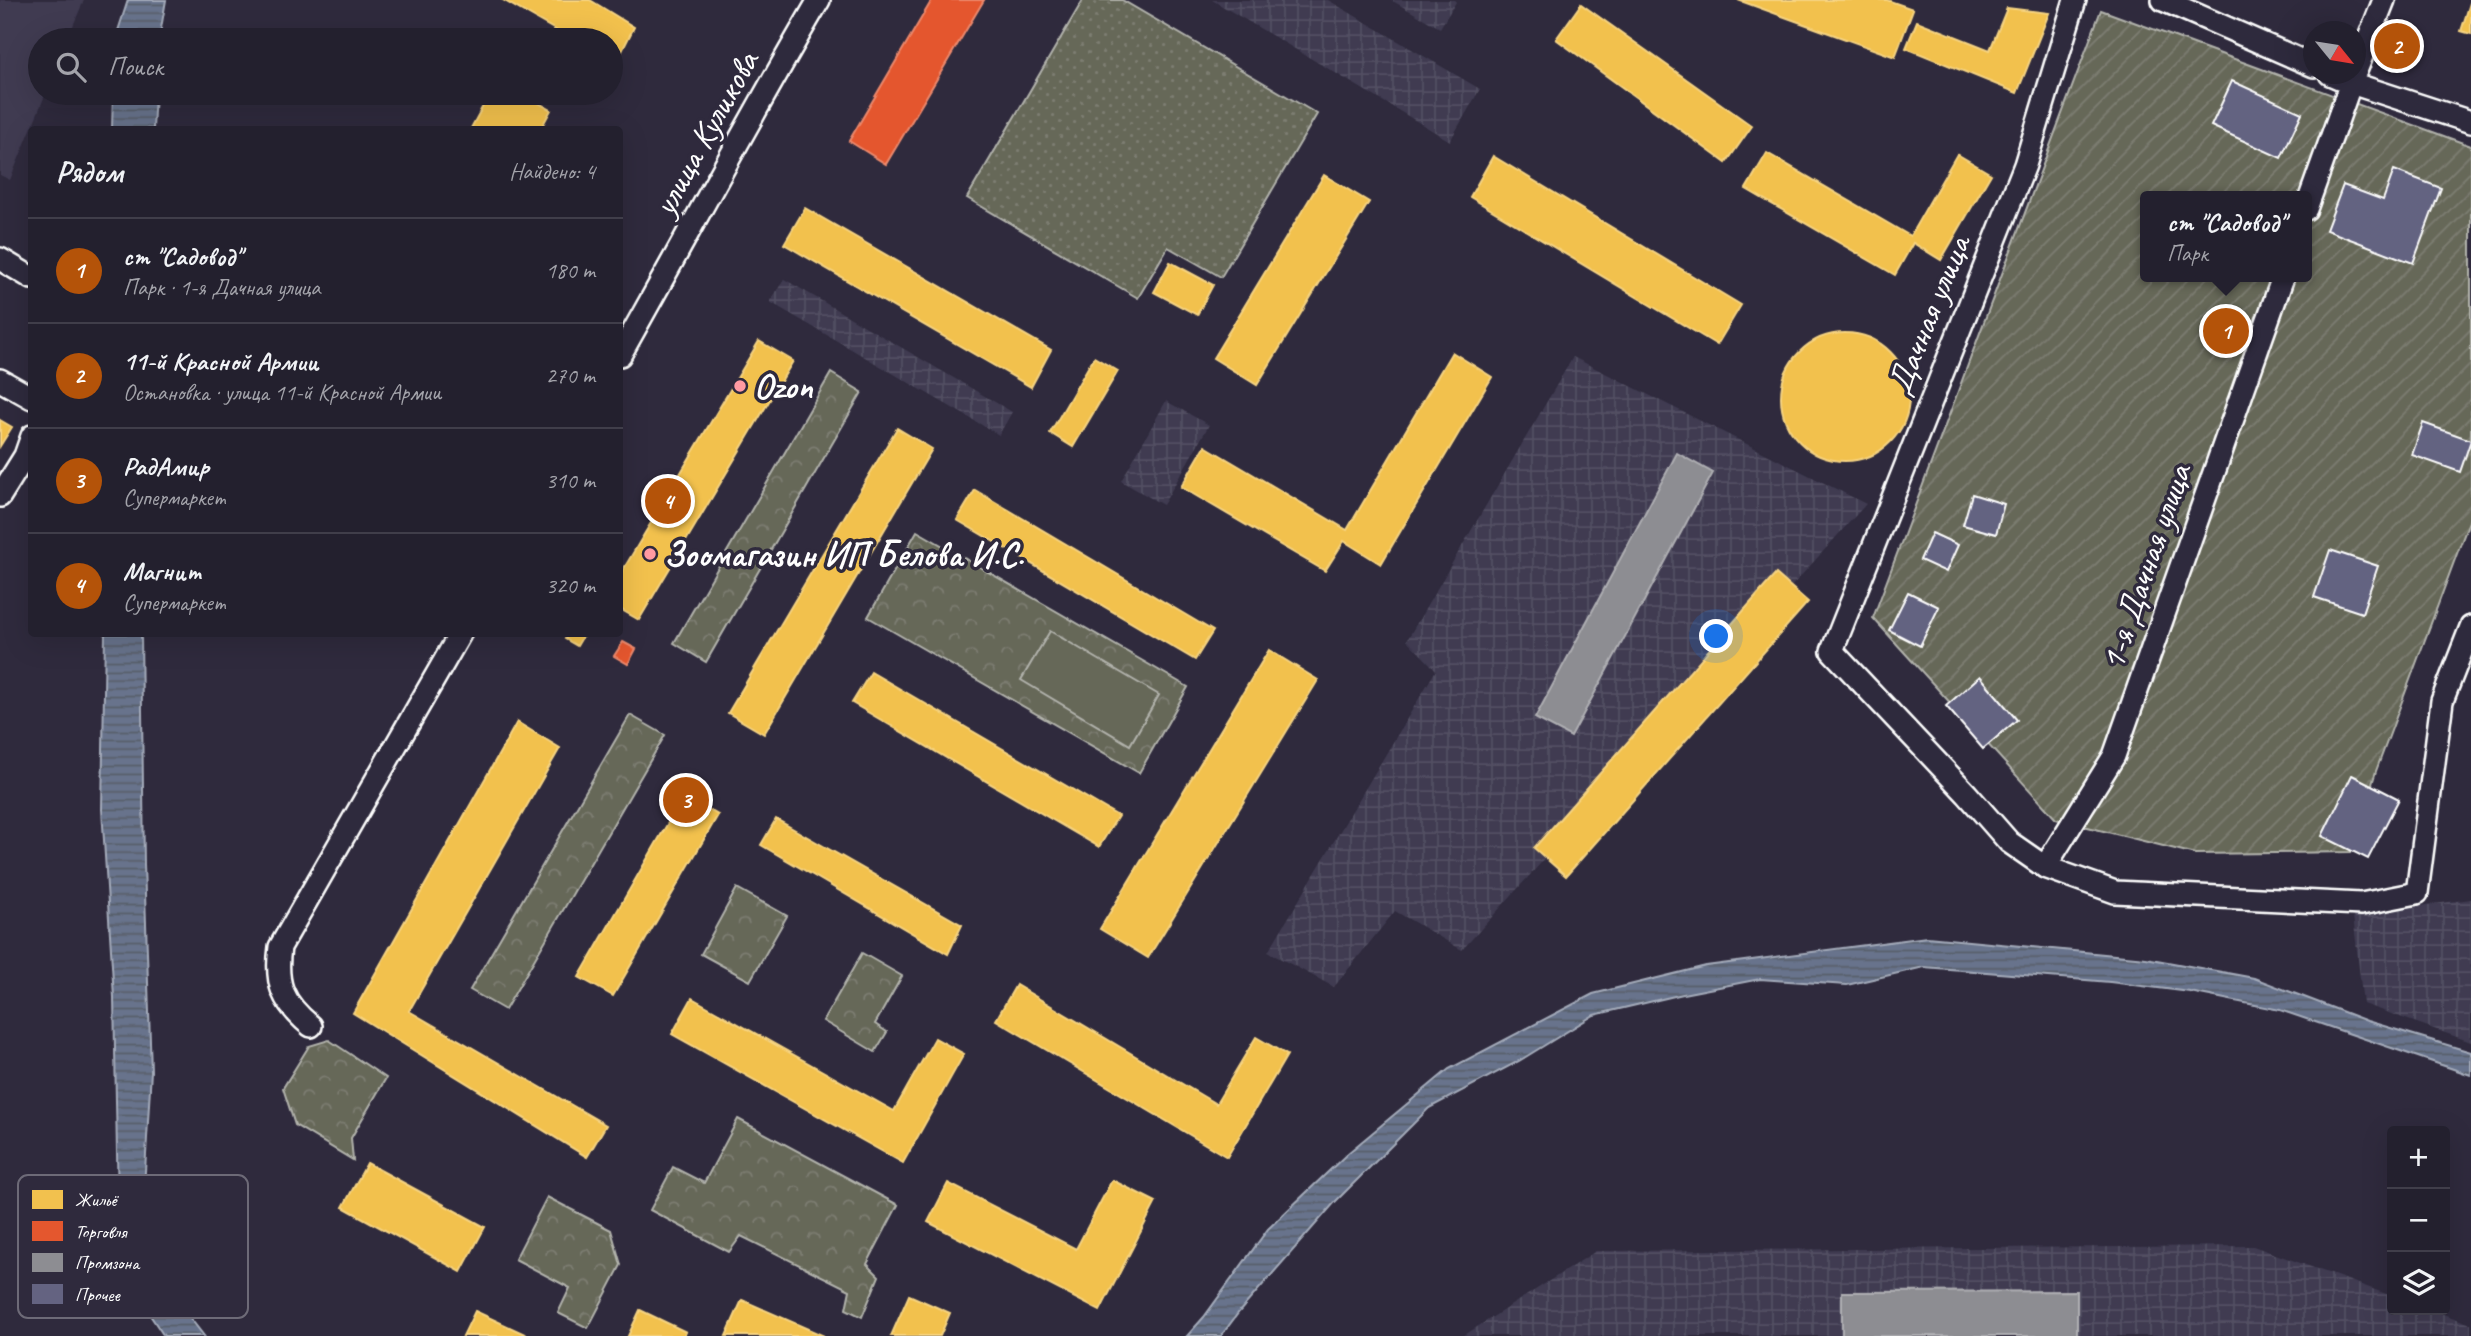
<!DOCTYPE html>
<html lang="ru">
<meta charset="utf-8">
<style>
:root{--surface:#23202e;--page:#2b2836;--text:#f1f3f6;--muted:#a3a3aa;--line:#403e4a;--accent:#b45309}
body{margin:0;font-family:Caveat,sans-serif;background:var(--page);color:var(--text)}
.controls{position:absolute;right:21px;bottom:21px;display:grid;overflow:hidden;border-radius:7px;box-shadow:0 7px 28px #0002}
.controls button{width:63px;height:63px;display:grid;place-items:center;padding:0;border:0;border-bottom:2px solid var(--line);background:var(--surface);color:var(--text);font:35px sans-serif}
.compass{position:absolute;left:2303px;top:21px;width:63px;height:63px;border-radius:50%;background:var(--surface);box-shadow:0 7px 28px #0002;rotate:120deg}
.you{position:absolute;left:1717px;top:637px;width:24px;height:24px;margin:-18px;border:5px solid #fff;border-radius:50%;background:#1a73e8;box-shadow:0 0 0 10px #1a73e833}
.badge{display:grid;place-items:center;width:46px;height:46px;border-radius:50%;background:var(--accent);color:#fff;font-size:23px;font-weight:700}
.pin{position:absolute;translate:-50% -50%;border:4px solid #fff;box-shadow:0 2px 7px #0006}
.popup{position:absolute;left:2140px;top:191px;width:172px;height:91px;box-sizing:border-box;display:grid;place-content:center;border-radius:7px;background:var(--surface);filter:drop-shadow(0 2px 5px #0005);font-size:23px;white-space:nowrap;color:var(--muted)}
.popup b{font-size:26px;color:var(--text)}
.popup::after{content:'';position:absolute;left:50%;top:100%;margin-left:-14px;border:14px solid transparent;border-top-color:var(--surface)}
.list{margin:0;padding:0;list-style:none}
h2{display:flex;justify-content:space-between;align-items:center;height:91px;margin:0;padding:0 28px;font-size:30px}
h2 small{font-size:23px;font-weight:400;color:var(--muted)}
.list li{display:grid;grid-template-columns:46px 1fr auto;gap:21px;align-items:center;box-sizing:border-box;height:105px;padding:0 28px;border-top:2px solid var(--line)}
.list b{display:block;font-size:26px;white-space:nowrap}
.list p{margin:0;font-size:23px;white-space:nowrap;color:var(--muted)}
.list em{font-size:23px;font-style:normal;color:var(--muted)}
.icon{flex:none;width:38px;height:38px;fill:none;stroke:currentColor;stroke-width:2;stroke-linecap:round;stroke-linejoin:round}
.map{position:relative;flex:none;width:2471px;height:1336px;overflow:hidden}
.search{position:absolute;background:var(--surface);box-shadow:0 7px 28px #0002;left:28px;top:28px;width:595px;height:77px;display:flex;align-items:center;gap:18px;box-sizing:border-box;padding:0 24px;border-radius:38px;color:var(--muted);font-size:26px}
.panel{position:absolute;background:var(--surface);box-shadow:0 7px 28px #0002;left:28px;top:126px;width:595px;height:511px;border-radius:7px}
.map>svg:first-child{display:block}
</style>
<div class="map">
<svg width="2471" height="1336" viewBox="0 0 2471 1336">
<defs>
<pattern id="industrial-grid" width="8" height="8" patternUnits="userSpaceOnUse" patternTransform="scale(1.75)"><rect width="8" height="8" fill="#3f3b51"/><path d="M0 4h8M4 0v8" fill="none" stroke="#524f62"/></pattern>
<pattern id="grass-dots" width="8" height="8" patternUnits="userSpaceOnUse" patternTransform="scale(1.75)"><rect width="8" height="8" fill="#666759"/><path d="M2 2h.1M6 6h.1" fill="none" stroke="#7d7e72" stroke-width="1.8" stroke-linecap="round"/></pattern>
<pattern id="park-crowns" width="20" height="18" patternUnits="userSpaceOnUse" patternTransform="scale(1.75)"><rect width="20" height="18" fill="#666759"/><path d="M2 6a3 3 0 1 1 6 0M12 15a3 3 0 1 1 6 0" fill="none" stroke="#7d7e72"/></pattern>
<pattern id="garden-furrows" width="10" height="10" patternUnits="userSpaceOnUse" patternTransform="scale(1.75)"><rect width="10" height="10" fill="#666759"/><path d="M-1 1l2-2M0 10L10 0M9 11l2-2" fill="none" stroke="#7d7e72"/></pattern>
<pattern id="water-rules" width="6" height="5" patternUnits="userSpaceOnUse" patternTransform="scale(1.75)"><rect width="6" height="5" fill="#67738c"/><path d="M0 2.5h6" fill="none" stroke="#585e69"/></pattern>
</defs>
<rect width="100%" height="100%" fill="#2f2a3d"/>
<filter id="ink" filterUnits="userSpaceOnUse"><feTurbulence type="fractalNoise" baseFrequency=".0143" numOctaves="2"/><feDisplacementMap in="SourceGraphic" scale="14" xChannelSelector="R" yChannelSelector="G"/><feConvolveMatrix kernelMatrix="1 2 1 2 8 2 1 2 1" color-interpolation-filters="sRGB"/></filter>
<g filter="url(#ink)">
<path fill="#3f3b51" d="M0,0H84L67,40H40V93H46L10,180L0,175Z"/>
<g fill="url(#industrial-grid)">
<path d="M1212,0H1328L1480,89L1450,141Z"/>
<path d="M1391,0H1454L1456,2L1440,28Z"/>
<path d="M784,279L1012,412L999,435L770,302Z"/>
<path d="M1573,357L1866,504L1462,950L1395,911L1334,987L1268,952L1436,670L1407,640Z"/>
<path d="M1166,401L1209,425L1163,505L1121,481Z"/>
<path d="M2471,899V1042L2363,1004L2353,915Z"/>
<path d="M2253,1246L2392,1296V1310H2432L2471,1324V1336H1463L1596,1251Z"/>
</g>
<path fill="url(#grass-dots)" stroke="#b2b3ac" stroke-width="2" d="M1083,0H1122L1317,114L1221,277L1168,247L1138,298L967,198Z"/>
<g fill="url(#park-crowns)" stroke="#b2b3ac" stroke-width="2">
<path d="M831,373L862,392L706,662L674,643Z"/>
<path d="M917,531L1188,687L1139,773L868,617Z"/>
<path d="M630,715L665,735L505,1010L470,990Z"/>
<path d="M737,888L787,916L750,981L701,954Z"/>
<path d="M862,953L902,976L875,1024L887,1032L875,1052L823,1021Z"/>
<path d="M329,1040L386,1078L351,1138L353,1160L295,1125L283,1088L309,1046Z"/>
<path d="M738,1119L898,1205L867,1264L879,1276L862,1317L846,1309L850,1290L741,1236L729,1252L650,1210L673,1167L704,1183Z"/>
<path d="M547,1197L611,1230L621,1265L588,1328L558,1313L570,1288L515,1259Z"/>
</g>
<path fill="url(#garden-furrows)" stroke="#b2b3ac" stroke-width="2" fill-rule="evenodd" d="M2101,10L2471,146V516L2376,771L2351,852L2195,854L2056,819L1873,618ZM2146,196H2306V277H2146Z"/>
<path fill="#666759" stroke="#b2b3ac" stroke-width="2" d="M1050,631L1159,695L1130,745L1021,680Z"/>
<g fill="url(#water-rules)" stroke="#a4abba" stroke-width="2">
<path d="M128,0H166L159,40H115Z"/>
<path d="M113,93H155L153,129H112Z"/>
<path d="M105,634H141L144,864L151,1071L143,1205L173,1296L204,1336H164L140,1300L129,1238L118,1205L114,997L102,809Z"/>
<path d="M1927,937L2146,958L2254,978L2367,1021L2471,1052V1075L2280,1010L2190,992L2110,982L1924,967L1847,985L1760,979L1683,994L1594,1015L1519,1061L1429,1108L1335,1202L1239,1312L1221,1336H1187L1204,1317L1268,1229L1348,1153L1449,1069L1593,994L1706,966Z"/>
</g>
<g fill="#f2c14e" stroke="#f6d483" stroke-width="2">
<path d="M503,0H590L634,27L615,65L611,62V40H573Z"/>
<path d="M1738,0H1887L1913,9L1895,57Z"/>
<path d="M2471,0V34L2461,31Z"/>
<path d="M1581,4L1752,126L1726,163L1556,39Z"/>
<path d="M2007,8L2049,13L2017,93L1906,48L1917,21L1990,50Z"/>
<path d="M490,93H521L551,110L540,130H470Z"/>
<path d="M1767,153L1910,236L1957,154L1991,174L1941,260L1913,243L1895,275L1746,189Z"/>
<path d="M1493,156L1741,305L1717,345L1470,197Z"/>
<path d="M1324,175L1369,202L1257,385L1213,358Z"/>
<path d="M805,208L1051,350L1031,387L784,244Z"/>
<path d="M1170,262L1213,285L1197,315L1154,292Z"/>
<circle cx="1845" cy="397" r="64"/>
<path d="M759,341L793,361L639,620L620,609V575Z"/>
<path d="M1452,352L1492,377L1381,564L1344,541L1325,571L1181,487L1205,446L1347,530Z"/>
<path d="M1094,357L1118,371L1073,447L1050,433Z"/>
<path d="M0,420L12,427L0,446Z"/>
<path d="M897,428L932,449L764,734L728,713Z"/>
<path d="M975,490L1213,631L1195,660L957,520Z"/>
<path d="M1776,574L1808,602L1566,876L1534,848Z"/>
<path d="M568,634H584L577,646L565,639Z"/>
<path d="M1269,650L1318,680L1148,958L1100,929Z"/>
<path d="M871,672L1118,816L1099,847L852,703Z"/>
<path d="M517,722L560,748L409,1011L606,1125L587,1157L353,1013Z"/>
<path d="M684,795L718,815L613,996L579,977Z"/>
<path d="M776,819L962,925L948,954L761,845Z"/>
<path d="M1016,985L1216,1104L1256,1037L1287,1055L1227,1157L996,1020Z"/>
<path d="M692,998L894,1111L935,1038L964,1054L903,1163L672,1034Z"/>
<path d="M367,1163L485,1227L461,1272L343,1207Z"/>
<path d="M1112,1180L1156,1202L1100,1311L928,1222L948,1183L1076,1249Z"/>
<path d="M909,1295L950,1313L940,1336H891Z"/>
<path d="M742,1300L824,1336H726Z"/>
<path d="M640,1310L686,1332L684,1336H628Z"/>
<path d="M475,1311L529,1336H463Z"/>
</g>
<g fill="#e4572e" stroke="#ec896d" stroke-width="2">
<path d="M932,0H984L886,164L849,141Z"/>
<path d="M623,642L636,649L628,664L614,656Z"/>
</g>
<g fill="#8d8d92" stroke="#afafb3" stroke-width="2">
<path d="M1677,453L1713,473L1571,737L1535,718Z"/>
<path d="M2077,1291V1336H1842V1292Z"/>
</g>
<g fill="#646381" stroke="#fff" stroke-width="2">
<path d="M2232,81L2302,113L2281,158L2211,126Z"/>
<path d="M2394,170L2441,188L2413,263L2326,230L2343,185L2383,200Z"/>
<path d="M2423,423L2471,440L2460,472L2412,455Z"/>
<path d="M1972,494L2004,504L1996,534L1963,525Z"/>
<path d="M1932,533L1958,545L1946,572L1920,560Z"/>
<path d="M2330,550L2378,566L2362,613L2314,597Z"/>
<path d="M1908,592L1939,607L1920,646L1889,630Z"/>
<path d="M1980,676L2017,720L1983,749L1946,706Z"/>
<path d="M2352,775L2399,799L2368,859L2322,836Z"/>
</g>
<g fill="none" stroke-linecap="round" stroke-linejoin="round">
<defs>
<g id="minor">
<path d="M2075,0L2025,165L1832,651L1967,794L2009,842L2045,867L2115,892L2361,904L2417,893L2442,701L2471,627"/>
<path d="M2163,0L2314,66"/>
<path d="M2356,71L2384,0"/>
<path d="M2330,74L2351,83L2471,122"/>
<path d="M2306,209L2354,74"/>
<path d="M0,259L32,278"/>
<path d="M620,355C687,237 750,117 819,0"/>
<path d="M0,380L32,398"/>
<path d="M0,496L25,456L32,436"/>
<path d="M2045,867L2114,756L2283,277"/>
<path d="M311,1026C282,1002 275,984 280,947L460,634"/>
</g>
</defs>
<use href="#minor" stroke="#fff" stroke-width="26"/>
<use href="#minor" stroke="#2f2a3d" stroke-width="21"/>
</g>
</g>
<g fill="#ff9aa2" stroke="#2f2a3d" stroke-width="2.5">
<circle cx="740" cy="386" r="7"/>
<circle cx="650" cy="554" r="7"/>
</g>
<g text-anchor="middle" stroke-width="7" stroke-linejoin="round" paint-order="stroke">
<g font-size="35" fill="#fff" stroke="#2f2a3d">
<text transform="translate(705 133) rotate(-61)" y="12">улица Куликова</text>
<text transform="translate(1928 315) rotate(-68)" y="12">Дачная улица</text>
<text transform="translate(2145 567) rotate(-71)" y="12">1-я Дачная улица</text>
</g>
<g font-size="35" font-weight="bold" fill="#fff" stroke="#2f2a3d" text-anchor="start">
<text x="754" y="398">Ozon</text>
<text x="664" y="566">Зоомагазин ИП Белова И.С.</text>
</g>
</g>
<rect x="18" y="1175" width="230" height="143" rx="10" fill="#2f2a3d" stroke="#6d6a77" stroke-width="2"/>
<rect x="32" y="1190" width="31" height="19" fill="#f2c14e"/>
<rect x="32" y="1221" width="31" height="20" fill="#e4572e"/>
<rect x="32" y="1253" width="31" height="19" fill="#8d8d92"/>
<rect x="32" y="1284" width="31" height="20" fill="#646381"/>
<g font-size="19" fill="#fff">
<text x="75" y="1206">Жильё</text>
<text x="75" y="1238">Торговля</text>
<text x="75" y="1269">Промзона</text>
<text x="75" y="1301">Прочее</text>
</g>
</svg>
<div class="controls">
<button>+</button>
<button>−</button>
<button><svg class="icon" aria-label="layers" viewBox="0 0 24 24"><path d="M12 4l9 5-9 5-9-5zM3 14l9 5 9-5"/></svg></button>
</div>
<svg class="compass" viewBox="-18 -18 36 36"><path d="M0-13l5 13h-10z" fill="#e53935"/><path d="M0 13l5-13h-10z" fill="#a3a3aa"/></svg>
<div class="you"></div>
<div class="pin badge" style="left:2226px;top:331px">1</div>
<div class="popup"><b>ст &quot;Садовод&quot;</b>Парк</div>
<div class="pin badge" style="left:2397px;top:46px">2</div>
<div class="pin badge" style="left:686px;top:800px">3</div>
<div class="pin badge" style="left:668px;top:501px">4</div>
<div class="search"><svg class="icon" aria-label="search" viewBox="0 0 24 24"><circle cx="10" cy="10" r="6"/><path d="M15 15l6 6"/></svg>Поиск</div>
<section class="panel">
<h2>Рядом<small>Найдено: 4</small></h2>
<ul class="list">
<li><span class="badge">1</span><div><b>ст &quot;Садовод&quot;</b><p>Парк · 1-я Дачная улица</p></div><em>180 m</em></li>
<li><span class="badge">2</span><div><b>11-й Красной Армии</b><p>Остановка · улица 11-й Красной Армии</p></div><em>270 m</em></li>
<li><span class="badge">3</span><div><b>РадАмир</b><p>Супермаркет</p></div><em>310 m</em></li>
<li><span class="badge">4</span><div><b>Магнит</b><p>Супермаркет</p></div><em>320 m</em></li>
</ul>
</section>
</div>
